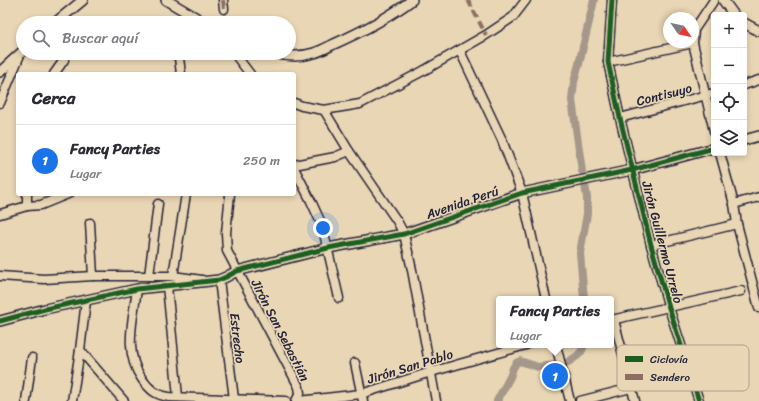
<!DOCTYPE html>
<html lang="es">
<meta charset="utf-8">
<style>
:root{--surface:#fff;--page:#f2f2f3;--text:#2b2b33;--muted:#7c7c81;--line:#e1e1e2;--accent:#1a73e8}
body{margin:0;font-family:Sriracha,sans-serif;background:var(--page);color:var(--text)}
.controls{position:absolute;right:12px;top:12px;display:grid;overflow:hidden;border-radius:4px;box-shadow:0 2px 6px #0003}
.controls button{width:36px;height:36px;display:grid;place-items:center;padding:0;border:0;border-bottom:1px solid var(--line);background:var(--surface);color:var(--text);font:20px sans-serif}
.compass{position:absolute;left:663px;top:12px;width:36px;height:36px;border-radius:50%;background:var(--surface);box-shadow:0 2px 6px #0003;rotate:124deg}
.you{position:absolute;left:323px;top:228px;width:14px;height:14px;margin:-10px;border:3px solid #fff;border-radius:50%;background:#1a73e8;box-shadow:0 0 0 6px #1a73e833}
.badge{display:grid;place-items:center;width:26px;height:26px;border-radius:50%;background:var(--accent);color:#fff;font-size:13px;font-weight:700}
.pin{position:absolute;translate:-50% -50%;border:2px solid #fff;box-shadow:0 1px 4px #0006}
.popup{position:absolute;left:496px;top:296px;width:118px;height:52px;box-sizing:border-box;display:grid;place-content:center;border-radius:4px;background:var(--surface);filter:drop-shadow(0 1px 3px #0005);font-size:13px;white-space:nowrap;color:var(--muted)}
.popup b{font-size:15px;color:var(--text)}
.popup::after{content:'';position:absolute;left:50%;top:100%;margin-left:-8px;border:8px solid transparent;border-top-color:var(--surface)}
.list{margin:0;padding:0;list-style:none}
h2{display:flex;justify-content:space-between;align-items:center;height:52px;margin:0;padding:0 16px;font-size:17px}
h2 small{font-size:13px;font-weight:400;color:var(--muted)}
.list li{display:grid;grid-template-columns:26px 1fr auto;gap:12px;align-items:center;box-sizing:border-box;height:72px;padding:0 16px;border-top:1px solid var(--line)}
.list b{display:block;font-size:15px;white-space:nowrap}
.list p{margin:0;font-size:13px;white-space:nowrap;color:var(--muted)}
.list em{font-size:13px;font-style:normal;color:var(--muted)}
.icon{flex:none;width:22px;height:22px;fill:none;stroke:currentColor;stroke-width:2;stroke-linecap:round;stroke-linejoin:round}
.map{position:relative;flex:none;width:759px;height:401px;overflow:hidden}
.search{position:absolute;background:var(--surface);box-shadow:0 2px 6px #0003;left:16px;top:16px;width:280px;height:44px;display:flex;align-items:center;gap:10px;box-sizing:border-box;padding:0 14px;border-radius:22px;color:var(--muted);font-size:15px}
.panel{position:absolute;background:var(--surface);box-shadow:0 2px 6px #0003;left:16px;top:72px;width:280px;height:124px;border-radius:4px}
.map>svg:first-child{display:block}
</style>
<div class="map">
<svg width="759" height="401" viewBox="0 0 759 401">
<rect width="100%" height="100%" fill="#e9d6b4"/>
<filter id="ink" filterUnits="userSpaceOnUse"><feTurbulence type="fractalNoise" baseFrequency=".025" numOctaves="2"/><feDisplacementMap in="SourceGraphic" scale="8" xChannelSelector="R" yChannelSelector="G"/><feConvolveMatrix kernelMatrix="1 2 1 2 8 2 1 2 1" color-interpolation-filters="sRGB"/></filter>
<g filter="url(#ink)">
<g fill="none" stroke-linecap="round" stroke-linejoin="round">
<g stroke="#a5988b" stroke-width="8">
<path d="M582,171L572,100L574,82L579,64L594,0"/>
<path d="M584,299L580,253L587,214V198L585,184"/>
<path d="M568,362C576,357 582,354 584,345"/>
<path d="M497,401L510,377L513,368L516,363L520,361L538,367L556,365"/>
</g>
</g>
<path fill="#b7a996" stroke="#22223b" d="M556,367L560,382L550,383V370Z"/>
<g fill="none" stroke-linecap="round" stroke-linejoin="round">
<defs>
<g id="minor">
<path d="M223,0L224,9"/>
<path d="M612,0L608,62L620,118L651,245L669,308L699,401"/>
<path d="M714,0L694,30L693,43L714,131"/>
<path d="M460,51L502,140L522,193L546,299"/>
<path d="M180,53L179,58L181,74"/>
<path d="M234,53L250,74"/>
<path d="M608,62L693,43"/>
<path d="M54,74L64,60"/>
<path d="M744,85L759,80"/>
<path d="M0,103L20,55"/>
<path d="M294,103L302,106L324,110L360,104L423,71L486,35L513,17L526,0"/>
<path d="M324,110L349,151L397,221L404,234L412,270L436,401"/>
<path d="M620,118L714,93"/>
<path d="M720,153L734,204L737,224L759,308"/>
<path d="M294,165L335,157L349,151"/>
<path d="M294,168L311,201L322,225L339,298"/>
<path d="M230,194L226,233L227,251L299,387L300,393L296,401"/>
<path d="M734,204L759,197"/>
<path d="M27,206V194"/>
<path d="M0,214L27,206L41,205L68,194"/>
<path d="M90,223L93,276"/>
<path d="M651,245L737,224"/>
<path d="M0,276L44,279L93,276H173L202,280"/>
<path d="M149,276L158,204"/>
<path d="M173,276L186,194"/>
<path d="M219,280L234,399"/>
<path d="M167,286L178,397"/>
<path d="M137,289C133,320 123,352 142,379C150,390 156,395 169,397L286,401"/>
<path d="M611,320L741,291"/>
<path d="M614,320L635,401"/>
<path d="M556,345L570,401"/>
<path d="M80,350L124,401"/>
<path d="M355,363L363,401"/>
<path d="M26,401L32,358"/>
<path d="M72,401L80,350L86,301"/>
<path d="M299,401L361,394L431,372L526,345"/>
<path d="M580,401L631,388"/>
</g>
<g id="tertiary">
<path d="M166,0L205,23"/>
<path d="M723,0L734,15"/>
<path d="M55,23L83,0"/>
<path d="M744,23L759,31"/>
<path d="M275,53C288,57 301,57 314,53C321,51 328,47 334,44C361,32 388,18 412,0"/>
<path d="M0,72L23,51"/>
<path d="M744,140L759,136"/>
<path d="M0,321L45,309L137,289L219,280L226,277L237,271L328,248L404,234L522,193L632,170L714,148"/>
</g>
</defs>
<use href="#minor" stroke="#22223b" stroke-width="11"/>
<use href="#tertiary" stroke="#22223b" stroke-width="12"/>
<use href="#minor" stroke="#e9d6b4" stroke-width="8"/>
<use href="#tertiary" stroke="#e9d6b4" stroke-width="9"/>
<g stroke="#8d6e63" stroke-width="4" stroke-dasharray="8 4" stroke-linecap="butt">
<path d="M223,0L224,9"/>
<path d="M468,0L486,35"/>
</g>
<defs>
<g id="cycleway">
<path d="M612,0L608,62L620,118L651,245L669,308L699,401"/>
<path d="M0,321L45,309L137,289L219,280L226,277L237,271L328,248L404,234L522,193L632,170L714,148"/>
</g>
</defs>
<use href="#cycleway" stroke="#e9d6b4" stroke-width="8"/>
<use href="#cycleway" stroke="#1b5e20" stroke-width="5"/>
</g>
</g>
<g text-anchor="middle" stroke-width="3.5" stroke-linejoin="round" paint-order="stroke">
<g font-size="13" fill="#22223b" stroke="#e9d6b4">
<text transform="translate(664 94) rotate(-14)" y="5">Contisuyo</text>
<text transform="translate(462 202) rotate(-19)" y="5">Avenida Perú</text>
<text transform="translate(663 242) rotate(75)" y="5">Jirón Guillermo Urrelo</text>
<text transform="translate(281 330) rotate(63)" y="5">Jirón San Sebastián</text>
<text transform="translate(238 338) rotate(83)" y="5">Estrecho</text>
<text transform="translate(410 366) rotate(-17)" y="5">Jirón San Pablo</text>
</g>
</g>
<rect x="617" y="345" width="132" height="46" rx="6" fill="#e9d6b4" stroke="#ada090" stroke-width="1"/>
<rect x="625" y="356" width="18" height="6" fill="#1b5e20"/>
<rect x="625" y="374" width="18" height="6" fill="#8d6e63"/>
<g font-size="11" fill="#22223b">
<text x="650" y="363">Ciclovía</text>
<text x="650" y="381">Sendero</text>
</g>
</svg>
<div class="controls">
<button>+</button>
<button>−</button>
<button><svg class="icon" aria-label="locate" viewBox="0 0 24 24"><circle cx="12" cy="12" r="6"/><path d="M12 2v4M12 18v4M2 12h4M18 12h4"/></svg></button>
<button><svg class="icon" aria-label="layers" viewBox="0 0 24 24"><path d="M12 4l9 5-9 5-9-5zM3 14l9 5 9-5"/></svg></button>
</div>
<svg class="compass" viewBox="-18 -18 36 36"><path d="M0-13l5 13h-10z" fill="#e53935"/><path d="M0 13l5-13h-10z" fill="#7c7c81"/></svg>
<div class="you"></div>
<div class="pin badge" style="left:555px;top:376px">1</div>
<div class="popup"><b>Fancy Parties</b>Lugar</div>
<div class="search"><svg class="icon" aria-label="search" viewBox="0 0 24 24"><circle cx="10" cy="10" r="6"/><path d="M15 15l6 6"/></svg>Buscar aquí</div>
<section class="panel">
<h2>Cerca<small></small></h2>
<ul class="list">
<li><span class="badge">1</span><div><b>Fancy Parties</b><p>Lugar</p></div><em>250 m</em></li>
</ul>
</section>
</div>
